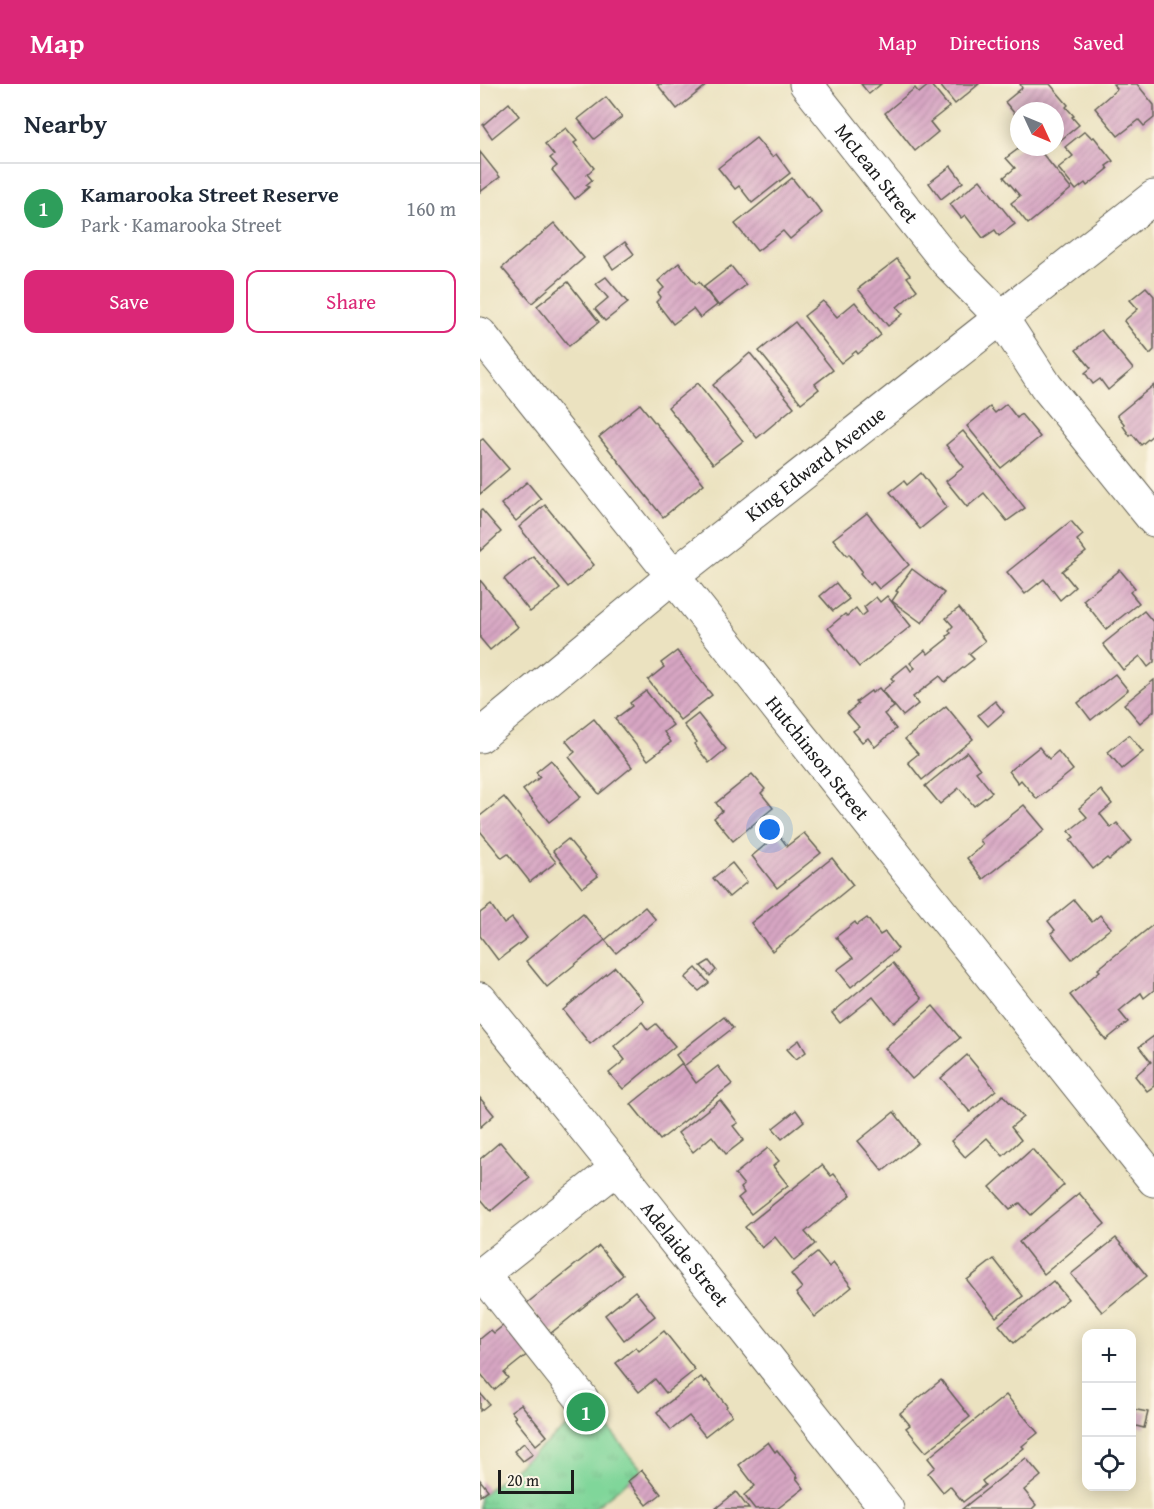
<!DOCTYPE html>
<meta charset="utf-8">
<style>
:root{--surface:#fff;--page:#f2f2f3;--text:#1f2937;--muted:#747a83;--line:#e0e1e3;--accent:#db2777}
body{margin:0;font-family:"Gentium Book Plus",serif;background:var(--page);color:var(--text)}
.controls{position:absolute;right:18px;bottom:18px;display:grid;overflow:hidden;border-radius:12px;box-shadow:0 3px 15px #0003}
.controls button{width:54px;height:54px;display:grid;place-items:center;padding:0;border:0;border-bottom:2px solid var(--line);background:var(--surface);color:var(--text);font:30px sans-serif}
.compass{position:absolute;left:530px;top:18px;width:54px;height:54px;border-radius:50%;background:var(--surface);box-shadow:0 3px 15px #0003;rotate:134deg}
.scale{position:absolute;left:18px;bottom:15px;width:76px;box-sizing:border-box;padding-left:6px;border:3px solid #1c1c1c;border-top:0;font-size:16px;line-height:21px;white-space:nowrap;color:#1c1c1c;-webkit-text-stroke:4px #fcf5e5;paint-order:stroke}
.you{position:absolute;left:290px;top:746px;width:21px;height:21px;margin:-15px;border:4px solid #fff;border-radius:50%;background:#1a73e8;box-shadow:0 0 0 9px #1a73e833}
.badge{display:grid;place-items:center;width:39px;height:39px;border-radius:50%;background:var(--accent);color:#fff;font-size:20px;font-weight:700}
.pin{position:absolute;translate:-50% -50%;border:3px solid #fff;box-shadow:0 2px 6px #0006}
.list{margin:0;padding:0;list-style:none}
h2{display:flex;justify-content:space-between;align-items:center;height:78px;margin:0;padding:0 24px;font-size:26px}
h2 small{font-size:20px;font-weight:400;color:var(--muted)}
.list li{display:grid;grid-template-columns:39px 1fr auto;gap:18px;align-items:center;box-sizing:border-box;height:90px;padding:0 24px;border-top:2px solid var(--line)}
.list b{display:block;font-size:22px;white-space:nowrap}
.list p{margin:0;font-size:20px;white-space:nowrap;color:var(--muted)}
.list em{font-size:20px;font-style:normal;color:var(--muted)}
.actions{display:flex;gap:12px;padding:18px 24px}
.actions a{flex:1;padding:14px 0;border:2px solid var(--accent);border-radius:12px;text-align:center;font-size:21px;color:var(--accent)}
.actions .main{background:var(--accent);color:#fff}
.icon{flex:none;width:33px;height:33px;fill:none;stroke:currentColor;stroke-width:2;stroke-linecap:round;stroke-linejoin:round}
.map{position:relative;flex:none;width:674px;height:1425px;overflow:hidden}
header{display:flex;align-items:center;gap:36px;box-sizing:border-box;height:84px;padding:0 30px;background:var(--accent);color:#fff}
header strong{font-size:28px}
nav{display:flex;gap:33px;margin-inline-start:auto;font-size:21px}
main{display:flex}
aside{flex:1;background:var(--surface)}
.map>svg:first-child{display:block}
</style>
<header>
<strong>Map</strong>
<nav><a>Map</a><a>Directions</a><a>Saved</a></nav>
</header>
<main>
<aside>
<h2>Nearby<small></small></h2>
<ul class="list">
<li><span class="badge" style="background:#2e9e5b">1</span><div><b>Kamarooka Street Reserve</b><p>Park · Kamarooka Street</p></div><em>160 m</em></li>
</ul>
<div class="actions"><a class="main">Save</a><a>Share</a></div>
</aside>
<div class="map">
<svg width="674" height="1425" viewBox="0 0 674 1425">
<defs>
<pattern id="park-tufts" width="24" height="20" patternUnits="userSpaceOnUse" patternTransform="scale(1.5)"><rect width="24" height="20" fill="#80d69a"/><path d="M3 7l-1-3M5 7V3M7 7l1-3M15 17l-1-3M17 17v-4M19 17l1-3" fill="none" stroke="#6eb784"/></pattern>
<pattern id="building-hatch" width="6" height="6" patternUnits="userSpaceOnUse" patternTransform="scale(1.5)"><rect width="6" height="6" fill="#d7a6c3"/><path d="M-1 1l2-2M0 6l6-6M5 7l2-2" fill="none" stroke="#b88ea7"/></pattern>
</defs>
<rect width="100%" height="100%" fill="#fcf5e5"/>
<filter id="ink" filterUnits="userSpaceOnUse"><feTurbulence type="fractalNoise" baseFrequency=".0167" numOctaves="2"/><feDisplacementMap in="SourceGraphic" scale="12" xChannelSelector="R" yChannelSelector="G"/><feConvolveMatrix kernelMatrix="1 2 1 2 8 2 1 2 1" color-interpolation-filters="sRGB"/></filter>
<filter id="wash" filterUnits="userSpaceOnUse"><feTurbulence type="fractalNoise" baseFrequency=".008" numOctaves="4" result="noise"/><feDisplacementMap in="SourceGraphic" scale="24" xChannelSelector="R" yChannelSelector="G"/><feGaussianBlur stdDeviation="1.35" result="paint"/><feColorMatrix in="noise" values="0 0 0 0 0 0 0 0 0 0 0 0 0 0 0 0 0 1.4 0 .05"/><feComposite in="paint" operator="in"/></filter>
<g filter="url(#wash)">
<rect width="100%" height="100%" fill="#ebe2c0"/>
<path fill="url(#park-tufts)" stroke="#4e795b" stroke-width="1.5" d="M26,1217L162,1386L113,1425H0V1412L95,1336L96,1320Z"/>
<g id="blocks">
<g fill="url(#building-hatch)">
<path d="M177,0H228L197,25Z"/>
<path d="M381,0H401L389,10Z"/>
<path d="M450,0L469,23L450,38L458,48L435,67L405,29L435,4L439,9Z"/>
<path d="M459,0H499L475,20Z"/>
<path d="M540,0H570L588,21L586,23L594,32L592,33L599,41L577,59L575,57V27H539V35L525,18L542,4Z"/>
<path d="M633,0H657L674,21V34L664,42L659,36L638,52L615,24L637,5Z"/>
<path d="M126,13L142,33L114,55L98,35Z"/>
<path d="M29,19L39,32L12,54L3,41Z"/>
<path d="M86,44L97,57L94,59L114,84L107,90L112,96L106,101L109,103L95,115L72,86L77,82L70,74L74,71L65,60Z"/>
<path d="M605,47L612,54L614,53L633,77L626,82L628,85L607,102L605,99L596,106L578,84L593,72L585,63Z"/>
<path d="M276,54L292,73L296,70L310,89L272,119L259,102L255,105L238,84Z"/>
<path d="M541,63H557L591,105L548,140L531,119L540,112L524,93L535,84L526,74Z"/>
<path d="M0,68L20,93L0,108Z"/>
<path d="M471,82L483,98L461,115L449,99Z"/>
<path d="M312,94L327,113L329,112L342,129L310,155L303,147L277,167L255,140Z"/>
<path d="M500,96L535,140L519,152L515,146L503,154L485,131L481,134L470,120Z"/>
<path d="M74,139L104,174L52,219L22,184Z"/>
<path d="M145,158L154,170L133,185L125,173Z"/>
<path d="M417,175L430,191L427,193L437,206L417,223L423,230L408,242L378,205Z"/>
<path d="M199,179L216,200L219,198L237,221L220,234L213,225L193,240L176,218L181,213L178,209L184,204L178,197Z"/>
<path d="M251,182L266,201L239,222L224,203Z"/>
<path d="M126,193L148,219L125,237L115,225L128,214L116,200Z"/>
<path d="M88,198L119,238L89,262L57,222Z"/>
<path d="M666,203L674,212V266L670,270L644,237L658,225L650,216Z"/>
<path d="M343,217L357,233L375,218L401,251L378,270L376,267L361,279L324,232Z"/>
<path d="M315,238L353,286L335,300L339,305L321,319L279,267Z"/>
<path d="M621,246L653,285L628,306L620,295L613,300L605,289L611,284L596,266Z"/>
<path d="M270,269L314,323L277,354L233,301Z"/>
<path d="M218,299L263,357L233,380L188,323Z"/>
<path d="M674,301V350L661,361L652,350L650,352L643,342L645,341L637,331Z"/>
<path d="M160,320L224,400L183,433L119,353Z"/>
<path d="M526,320L537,334L541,330L560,353L521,384L487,342L510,323L515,329Z"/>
<path d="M483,347L545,424L527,437L504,409L487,423L466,397L484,383L466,361Z"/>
<path d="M3,355L29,385L0,410V357Z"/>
<path d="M441,389L467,423L440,445L410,408L424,397L427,401Z"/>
<path d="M47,398L61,415L36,437L21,420Z"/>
<path d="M65,421L114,481L88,503L39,443Z"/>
<path d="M2,426L21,448L0,467V427Z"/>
<path d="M387,429L429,481L399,505L393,498L390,501L380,489L382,487L369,470L367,472L353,455Z"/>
<path d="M591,437L603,451L597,456L606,468L582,487L595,503L580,516L564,495L545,510L527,488Z"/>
<path d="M53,472L80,505L50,528L24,495Z"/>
<path d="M432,485L464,509L442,539L412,517L418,508L416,507Z"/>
<path d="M640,486L655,504L650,508L659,519L626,545L603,516Z"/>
<path d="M0,496L38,543L10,566L0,554Z"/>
<path d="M356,499L369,515L353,527L340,512Z"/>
<path d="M407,512L431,542L379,583L348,544L365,530L367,532L376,524L382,532L387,528L384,523L396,513L400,518Z"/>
<path d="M479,524L505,557L489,570L494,575L465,598L460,592L433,613L438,620L423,632L402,607L414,597L411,594L427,581L431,587L435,584L430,579L445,566L448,570L468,554L467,552L471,549L469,546L473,542L466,534Z"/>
<path d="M664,527L674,539V578L668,583L660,572L643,586L623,560Z"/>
<path d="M197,567L232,611L200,636L168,596L184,583L181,579Z"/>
<path d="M635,590L648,606L611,636L598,619Z"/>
<path d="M674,596V627L660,639L644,620Z"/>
<path d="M399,604L414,623L404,630L416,645L395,663L388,654L382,658L373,647L379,643L367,629L378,620L376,618L391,607L392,609Z"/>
<path d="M166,607L193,641L184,648L191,658L168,676L135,635L152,622L150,619Z"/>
<path d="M515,617L524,628L508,642L498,631Z"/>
<path d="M466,622L493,655L442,696L428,678L438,670L425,655Z"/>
<path d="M218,630L246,665L229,679L214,660L217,658L204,641Z"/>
<path d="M114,635L152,683L119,710L89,673L95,668L86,657Z"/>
<path d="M649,651L663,668L642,685L628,668Z"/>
<path d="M559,663L569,675L578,667L593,686L557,715L541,696L538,699L529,687Z"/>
<path d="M487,668L500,685L496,688L512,708L494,722L479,704L460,720L445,702Z"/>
<path d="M71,676L101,713L69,738L43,706L60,693L56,688Z"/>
<path d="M272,690L285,705L281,709L293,724L253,757L234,734L242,727L236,719Z"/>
<path d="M621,706L632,720L620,730L631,744L637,739L652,757L629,776L627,774L613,785L590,756L594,753L589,747L607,733L599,724Z"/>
<path d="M24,713L76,778L50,798L28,770L22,774L0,747V732Z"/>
<path d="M544,721L565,746L503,795L487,774L503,761L500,756Z"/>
<path d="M324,749L341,769L297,804L272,772L298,750L307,762Z"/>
<path d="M88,755L118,792L102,804L73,767Z"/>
<path d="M352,774L373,801L292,867L271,839Z"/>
<path d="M252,779L267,798L249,813L233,794Z"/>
<path d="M594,816L612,838L620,831L631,844L592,875L571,849L575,846L568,837Z"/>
<path d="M11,821L24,840L32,834L47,854L18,876L0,852V829Z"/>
<path d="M165,823L176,836L136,869L125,856Z"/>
<path d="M103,830L125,856L67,903L46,877Z"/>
<path d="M387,834L400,851L405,848L418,865L371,903L357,886L373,874L356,853L375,838L377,841Z"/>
<path d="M674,840V906L664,914L661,909L639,927L648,938L626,956L590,911L620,887L618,885Z"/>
<path d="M229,877L236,886L230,892L221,882Z"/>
<path d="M413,879L442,915L414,939L393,913L360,939L352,929Z"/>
<path d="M135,883L163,917L110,960L83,926Z"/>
<path d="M216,884L229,899L219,907L205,894Z"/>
<path d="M453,922L480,954L432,995L405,964Z"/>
<path d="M244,933L253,944L204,982L196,971Z"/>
<path d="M162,938L168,946L176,940L195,962L143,1005L129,989L145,976L134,962Z"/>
<path d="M674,952V1002L667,1007L655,992L671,978L659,963Z"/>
<path d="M319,956L326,968L316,975L307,965Z"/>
<path d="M487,971L516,1006L490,1028L461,994Z"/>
<path d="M201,980L204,982L216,999L238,982L252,1000L180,1056L151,1020Z"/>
<path d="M523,1011L543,1033L531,1043L541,1056L523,1072L507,1054L485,1073L471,1057Z"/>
<path d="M0,1014L14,1031L0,1043Z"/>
<path d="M240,1016L258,1039L253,1042L264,1056L246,1070L232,1052L213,1068L198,1049Z"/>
<path d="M316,1026L324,1037L302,1055L293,1044Z"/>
<path d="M414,1028L438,1059L403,1087L378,1057Z"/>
<path d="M20,1058L50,1094L11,1127L0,1114V1075Z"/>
<path d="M288,1064L299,1077L293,1082L308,1101L271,1130L258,1114L264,1109L261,1104L264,1101L255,1090Z"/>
<path d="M552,1065L584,1101L551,1131L540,1119L530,1125L510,1103Z"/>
<path d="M342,1081L351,1092L354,1090L371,1111L325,1148L335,1160L314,1177L295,1153L282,1164L265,1143Z"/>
<path d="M599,1109L625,1140L564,1190L539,1158Z"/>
<path d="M636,1154L667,1192L622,1228L591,1190Z"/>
<path d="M119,1162L143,1191L71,1249L47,1219Z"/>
<path d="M337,1169L349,1183L353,1179L372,1203L335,1233L316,1209L322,1204L311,1190Z"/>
<path d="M514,1175L543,1212L516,1233L487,1196Z"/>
<path d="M573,1197L588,1215L534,1259L519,1241Z"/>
<path d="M155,1207L175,1232L144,1256L125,1231Z"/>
<path d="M25,1240L49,1269L24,1289L28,1294L14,1306L0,1289V1255L11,1246L14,1249Z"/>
<path d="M184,1247L215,1286L186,1309L175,1295L159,1308L136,1279L156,1263L159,1267Z"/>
<path d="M221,1293L225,1298L226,1296L247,1322L246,1324L252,1331L225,1352L209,1332L191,1346L177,1328Z"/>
<path d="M461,1296L490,1333L446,1368L426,1344L430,1341L420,1329Z"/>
<path d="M0,1309L9,1320L0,1327Z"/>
<path d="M526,1311L558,1349L542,1362L544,1364L502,1397L505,1401L483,1418L470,1402L463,1408L448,1389L455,1383L448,1374Z"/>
<path d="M41,1320L67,1352L56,1361L34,1334L36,1333L31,1327Z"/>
<path d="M652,1325L668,1328L664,1344L652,1341Z"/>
<path d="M288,1358L295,1368L297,1366L318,1393L316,1394L324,1404L297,1425L293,1424L275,1425L264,1411L275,1402L259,1381Z"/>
<path d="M44,1359L53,1370L43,1377L34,1367Z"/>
<path d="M546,1374L561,1392L544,1406L556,1421L552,1425H482Z"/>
<path d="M162,1386L181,1410L167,1421L148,1397Z"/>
<path d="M0,1396L8,1406L0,1412Z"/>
<path d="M256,1408L269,1425H235Z"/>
</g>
</g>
</g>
<g filter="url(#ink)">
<use href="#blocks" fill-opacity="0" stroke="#646155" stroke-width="1.5"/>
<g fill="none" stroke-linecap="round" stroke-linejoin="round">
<defs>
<g id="minor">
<path id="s1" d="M326,0L467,178L521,233L566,302L674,436"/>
<path id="s2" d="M0,250L674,1096"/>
<path id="s3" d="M0,652L193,492L674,113"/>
<path id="s4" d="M0,915L137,1084L407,1425"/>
<path d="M3,1190L102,1315"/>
<path d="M0,1192L137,1084"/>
</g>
</defs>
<use href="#minor" stroke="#646155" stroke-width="35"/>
<use href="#minor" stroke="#fff" stroke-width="33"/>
</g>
</g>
<g text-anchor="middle" stroke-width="4.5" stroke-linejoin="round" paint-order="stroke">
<g font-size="20" fill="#1c1c1c" stroke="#fcf5e5">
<text dy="7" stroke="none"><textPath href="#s1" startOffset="114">McLean Street</textPath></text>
<text dy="7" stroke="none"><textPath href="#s3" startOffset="432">King Edward Avenue</textPath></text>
<text dy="7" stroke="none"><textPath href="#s2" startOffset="542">Hutchinson Street</textPath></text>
<text dy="7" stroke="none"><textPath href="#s4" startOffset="327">Adelaide Street</textPath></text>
</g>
</g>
</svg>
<div class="controls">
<button>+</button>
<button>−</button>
<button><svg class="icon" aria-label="locate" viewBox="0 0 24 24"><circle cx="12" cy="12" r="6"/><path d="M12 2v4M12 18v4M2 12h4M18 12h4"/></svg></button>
</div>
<svg class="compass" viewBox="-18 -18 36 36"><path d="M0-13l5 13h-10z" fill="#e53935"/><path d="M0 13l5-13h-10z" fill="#747a83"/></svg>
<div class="scale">20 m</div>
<div class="you"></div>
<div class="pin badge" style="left:106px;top:1328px;background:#2e9e5b">1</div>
</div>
</main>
